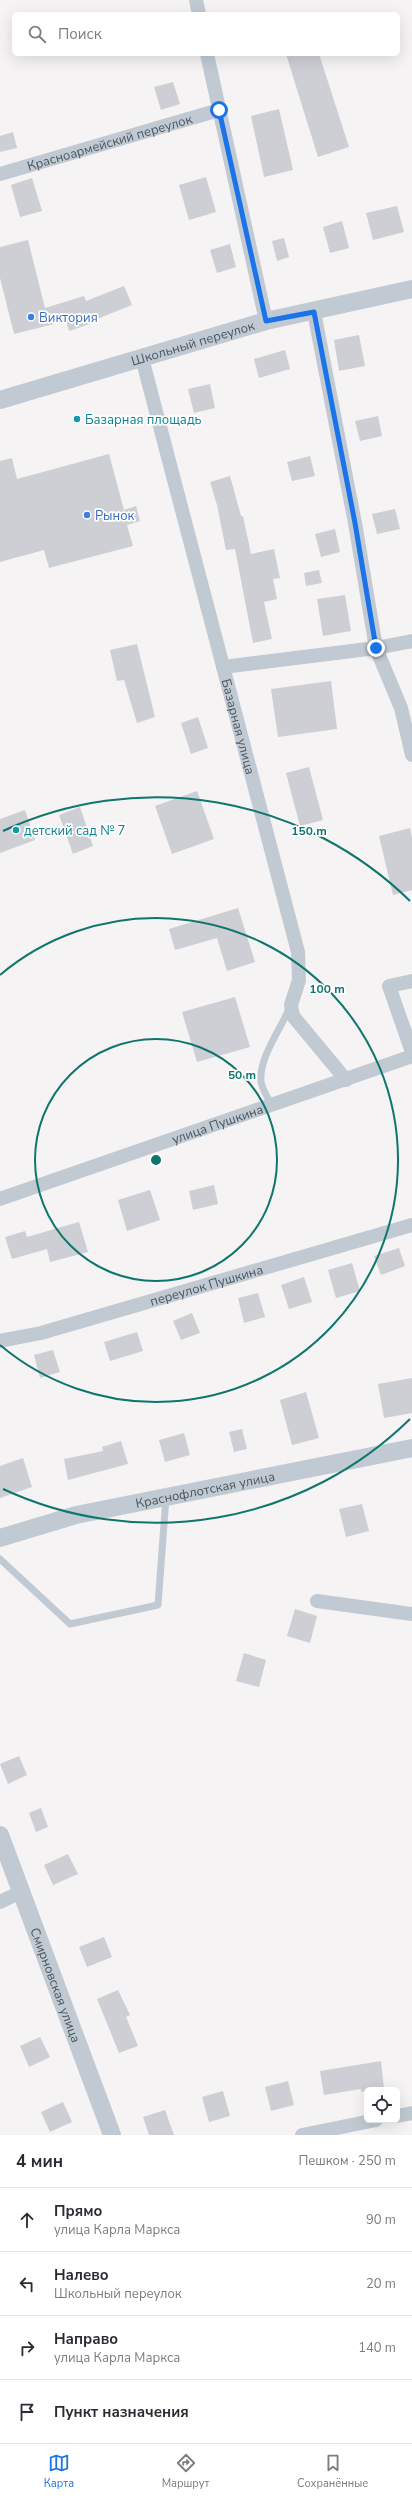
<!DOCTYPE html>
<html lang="ru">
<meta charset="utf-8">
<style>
:root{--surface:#fff;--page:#f7f7f7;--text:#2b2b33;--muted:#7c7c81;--line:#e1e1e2;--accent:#1a73e8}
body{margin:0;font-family:"Nunito Sans",sans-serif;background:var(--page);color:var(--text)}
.controls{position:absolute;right:12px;bottom:12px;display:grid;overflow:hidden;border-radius:6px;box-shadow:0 4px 16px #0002}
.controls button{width:36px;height:36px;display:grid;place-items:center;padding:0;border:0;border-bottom:1px solid var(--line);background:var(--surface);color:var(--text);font:20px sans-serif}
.stop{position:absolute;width:12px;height:12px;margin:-9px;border:3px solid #1a73e8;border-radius:50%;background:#fff}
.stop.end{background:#1a73e8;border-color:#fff;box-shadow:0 1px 4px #0008}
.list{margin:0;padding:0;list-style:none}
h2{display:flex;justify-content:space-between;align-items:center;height:52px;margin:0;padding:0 16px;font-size:17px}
h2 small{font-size:13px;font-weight:400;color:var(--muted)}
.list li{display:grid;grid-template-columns:26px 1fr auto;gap:12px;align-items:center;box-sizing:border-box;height:64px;padding:0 16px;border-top:1px solid var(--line)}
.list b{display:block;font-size:15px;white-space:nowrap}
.list p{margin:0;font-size:13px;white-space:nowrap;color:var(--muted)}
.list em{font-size:13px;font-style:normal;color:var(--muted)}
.icon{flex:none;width:22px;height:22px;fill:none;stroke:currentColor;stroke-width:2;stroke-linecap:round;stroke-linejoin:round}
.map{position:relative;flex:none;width:412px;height:2135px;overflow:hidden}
.search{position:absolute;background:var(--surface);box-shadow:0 4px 16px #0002;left:12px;right:12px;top:12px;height:44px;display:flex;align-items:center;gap:10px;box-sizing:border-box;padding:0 14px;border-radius:6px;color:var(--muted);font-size:15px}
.sheet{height:308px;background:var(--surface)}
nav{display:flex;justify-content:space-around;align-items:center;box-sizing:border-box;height:56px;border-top:1px solid var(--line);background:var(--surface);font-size:11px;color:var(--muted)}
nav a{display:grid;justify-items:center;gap:2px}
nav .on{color:var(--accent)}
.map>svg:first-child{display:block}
</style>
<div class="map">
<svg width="412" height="2135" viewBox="0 0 412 2135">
<rect width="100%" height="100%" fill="#f5f3f3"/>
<g fill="#cdcfd5">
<path d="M286,54H319L349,147L318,157Z"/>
<path d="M173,82L180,104L161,110L154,87Z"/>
<path d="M279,109L293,170L264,177L251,116Z"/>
<path d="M13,132L17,148L0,152V136Z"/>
<path d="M206,177L216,212L189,220L179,185Z"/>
<path d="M32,178L42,211L20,217L11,185Z"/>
<path d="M397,206L404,232L373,240L366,213Z"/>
<path d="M342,221L349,248L330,253L323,227Z"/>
<path d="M284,238L289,257L277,261L272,241Z"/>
<path d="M28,240L45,308L84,296L86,301L124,286L132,305L92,321L93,323L69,331L66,321L14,334L0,278V247Z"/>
<path d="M230,244L236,267L217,273L210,250Z"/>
<path d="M359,335L365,366L339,371L334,340Z"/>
<path d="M285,350L290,369L259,378L254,359Z"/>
<path d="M210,384L215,408L194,413L188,389Z"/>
<path d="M378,416L382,436L360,441L355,421Z"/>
<path d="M109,454L124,510L136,506L140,521L127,525L133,546L49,568L44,550L0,562V461L12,458L17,479Z"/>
<path d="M310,456L315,476L292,481L287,462Z"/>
<path d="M230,476L241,516H243L251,554L274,549L280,578L273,579L277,599L264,602L272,639L253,643L235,549L226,550L217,505L210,482Z"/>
<path d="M395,509L400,529L377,534L372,514Z"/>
<path d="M335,529L340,552L321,557L315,534Z"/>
<path d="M319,570L322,583L306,586L304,573Z"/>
<path d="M345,595L351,631L323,636L317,599Z"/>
<path d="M137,644L155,717L137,723L124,680L117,681L110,650Z"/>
<path d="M331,681L337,729L278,737L271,689Z"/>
<path d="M198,717L208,748L191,754L181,723Z"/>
<path d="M309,767L323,820L300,826L286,773Z"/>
<path d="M197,791L214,839L172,854L155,806Z"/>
<path d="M80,807L93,846L73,854L59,815Z"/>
<path d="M25,810L35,840L0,853V819Z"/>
<path d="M410,828L412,838V890L393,895L379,836Z"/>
<path d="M238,908L255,962L227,971L217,938L175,950L169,929Z"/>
<path d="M235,997L250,1047L197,1062L182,1012Z"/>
<path d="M214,1185L218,1204L193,1210L189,1191Z"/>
<path d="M150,1190L160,1220L127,1231L118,1200Z"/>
<path d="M79,1222L88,1252L50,1262L47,1249L12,1259L5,1237L25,1231L27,1237Z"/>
<path d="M399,1248L405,1266L381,1275L374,1256Z"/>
<path d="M352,1263L360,1291L336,1298L328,1270Z"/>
<path d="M304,1277L312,1302L289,1309L281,1285Z"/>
<path d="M258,1293L265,1317L244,1323L238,1298Z"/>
<path d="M192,1313L200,1333L181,1340L173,1321Z"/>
<path d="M137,1332L143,1351L110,1361L104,1342Z"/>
<path d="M53,1350L60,1372L40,1378L34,1355Z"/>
<path d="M412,1378V1413L384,1418L378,1384Z"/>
<path d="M306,1392L319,1438L292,1445L280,1400Z"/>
<path d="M242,1429L247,1449L234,1452L229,1432Z"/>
<path d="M184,1433L190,1455L165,1462L159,1440Z"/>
<path d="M121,1441L128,1464L68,1480L64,1459L103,1451L102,1447Z"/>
<path d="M23,1458L32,1487L0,1498V1466Z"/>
<path d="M362,1504L369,1531L346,1537L339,1509Z"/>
<path d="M295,1609L317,1616L310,1643L287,1636Z"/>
<path d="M244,1653L266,1660L259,1687L236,1681Z"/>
<path d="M19,1756L27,1775L8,1784L0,1764Z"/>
<path d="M41,1808L48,1827L36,1832L29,1813Z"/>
<path d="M68,1854L78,1874L53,1885L44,1865Z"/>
<path d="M104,1937L112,1957L87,1967L79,1947Z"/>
<path d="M118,1990L130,2015L126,2017L138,2046L119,2053L97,1999Z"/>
<path d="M40,2037L50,2057L29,2067L20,2046Z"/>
<path d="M381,2061L384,2089L361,2092V2089L324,2095L320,2071Z"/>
<path d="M288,2081L294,2105L271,2111L265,2087Z"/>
<path d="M223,2091L230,2116L209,2122L202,2097Z"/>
<path d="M63,2102L72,2122L50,2132L41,2112Z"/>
<path d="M165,2110L174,2135H149L143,2117Z"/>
</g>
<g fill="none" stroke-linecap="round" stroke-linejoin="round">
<g stroke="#c1cad2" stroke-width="7">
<path d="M272,1106C269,1099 261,1088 261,1081C259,1058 280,1030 289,1009"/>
<path d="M0,1559L70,1624L158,1605L166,1497"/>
</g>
<g stroke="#c1cad2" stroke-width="14">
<path d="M196,0L199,14"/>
<path d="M207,54L266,321"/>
<path id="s1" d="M0,174L219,110"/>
<path d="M314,312L355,523L376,648L401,708L412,755"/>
<path id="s2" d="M142,358L298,952L299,980L291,1005L293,1016L346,1080"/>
<path d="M223,667L376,648L412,641"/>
<path d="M412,981L389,986L412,1052"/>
<path id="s3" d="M0,1199L412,1056"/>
<path id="s4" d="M0,1341L41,1333L412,1225"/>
<path d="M317,1601L412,1614"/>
<path d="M0,1902L23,1891"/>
<path d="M397,2116L412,2113"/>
<path d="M302,2135L376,2120"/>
</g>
<g stroke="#c1cad2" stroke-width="18">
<path id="s5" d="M0,400L266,321L412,289"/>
<path id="s6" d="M0,1538L76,1515L412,1448"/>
<path id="s7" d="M0,1835L112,2135"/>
</g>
</g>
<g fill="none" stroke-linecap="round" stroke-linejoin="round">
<path stroke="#1a73e8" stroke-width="5" d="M219,110L266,321L314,312L355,523L376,648"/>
</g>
<g fill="none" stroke="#0f766e" stroke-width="2">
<circle cx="156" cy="1160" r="121"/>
<path d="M0 975A242 242 0 1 1 0 1345"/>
<path d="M410 1419A363 363 0 0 1 3 1489M3 831A363 363 0 0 1 410 901"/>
</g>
<g fill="#3f7fe0" stroke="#fff" stroke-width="1.5">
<circle cx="31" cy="317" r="4"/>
<circle cx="87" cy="515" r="4"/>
</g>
<g fill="#0f9aa8" stroke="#fff" stroke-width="1.5">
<circle cx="77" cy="419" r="4"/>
<circle cx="16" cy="830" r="4"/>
</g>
<g text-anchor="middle" stroke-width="3.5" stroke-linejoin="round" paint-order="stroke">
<g font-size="13" fill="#4a5661" stroke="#fff">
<text dy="5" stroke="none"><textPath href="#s1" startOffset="114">Красноармейский переулок</textPath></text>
<text dy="5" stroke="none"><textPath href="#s5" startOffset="201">Школьный переулок</textPath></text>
<text dy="5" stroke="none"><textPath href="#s2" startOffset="381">Базарная улица</textPath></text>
<text dy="5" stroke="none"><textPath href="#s3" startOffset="230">улица Пушкина</textPath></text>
<text dy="5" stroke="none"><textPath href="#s4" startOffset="214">переулок Пушкина</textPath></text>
<text dy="5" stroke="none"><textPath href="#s6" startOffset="211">Краснофлотская улица</textPath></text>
<text dy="5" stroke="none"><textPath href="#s7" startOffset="160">Смирновская улица</textPath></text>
</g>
<g font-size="13" fill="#366cbe" stroke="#fff" text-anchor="start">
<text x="39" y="322">Виктория</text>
<text x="95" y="520">Рынок</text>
</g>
<g font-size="13" fill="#0d838f" stroke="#fff" text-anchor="start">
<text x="85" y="424">Базарная площадь</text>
<text x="24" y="835">детский сад № 7</text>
</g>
</g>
<circle cx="156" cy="1160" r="6" fill="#0f766e" stroke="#fff" stroke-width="2"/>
<g font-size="12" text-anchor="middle" font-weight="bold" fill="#0f766e" stroke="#fff" stroke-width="3.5" stroke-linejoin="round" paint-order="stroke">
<text x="309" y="835">150 m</text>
<text x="327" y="993">100 m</text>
<text x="242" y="1079">50 m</text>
</g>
</svg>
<div class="controls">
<button><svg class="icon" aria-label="locate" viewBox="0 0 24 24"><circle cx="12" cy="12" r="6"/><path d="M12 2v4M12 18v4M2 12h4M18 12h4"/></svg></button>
</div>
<div class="stop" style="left:219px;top:110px"></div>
<div class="stop end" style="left:376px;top:648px"></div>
<div class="search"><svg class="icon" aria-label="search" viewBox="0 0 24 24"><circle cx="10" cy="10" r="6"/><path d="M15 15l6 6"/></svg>Поиск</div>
</div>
<section class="sheet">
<h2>4 мин<small>Пешком · 250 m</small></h2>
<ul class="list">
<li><svg class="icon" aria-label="ahead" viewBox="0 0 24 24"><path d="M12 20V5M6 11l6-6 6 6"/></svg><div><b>Прямо</b><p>улица Карла Маркса</p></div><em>90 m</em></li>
<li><svg class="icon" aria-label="left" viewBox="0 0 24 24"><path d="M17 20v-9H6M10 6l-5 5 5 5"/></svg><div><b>Налево</b><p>Школьный переулок</p></div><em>20 m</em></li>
<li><svg class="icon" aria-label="right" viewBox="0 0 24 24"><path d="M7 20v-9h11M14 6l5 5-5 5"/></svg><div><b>Направо</b><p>улица Карла Маркса</p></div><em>140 m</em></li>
<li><svg class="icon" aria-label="arrive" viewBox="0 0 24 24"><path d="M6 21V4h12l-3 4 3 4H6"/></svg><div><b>Пункт назначения</b></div></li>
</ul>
</section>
<nav>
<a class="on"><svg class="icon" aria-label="map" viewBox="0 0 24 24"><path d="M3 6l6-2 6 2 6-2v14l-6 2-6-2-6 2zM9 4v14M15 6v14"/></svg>Карта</a>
<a><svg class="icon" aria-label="directions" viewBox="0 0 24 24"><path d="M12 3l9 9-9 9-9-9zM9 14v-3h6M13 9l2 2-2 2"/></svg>Маршрут</a>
<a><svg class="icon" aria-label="saved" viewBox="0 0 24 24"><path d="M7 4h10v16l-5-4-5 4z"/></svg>Сохранённые</a>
</nav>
